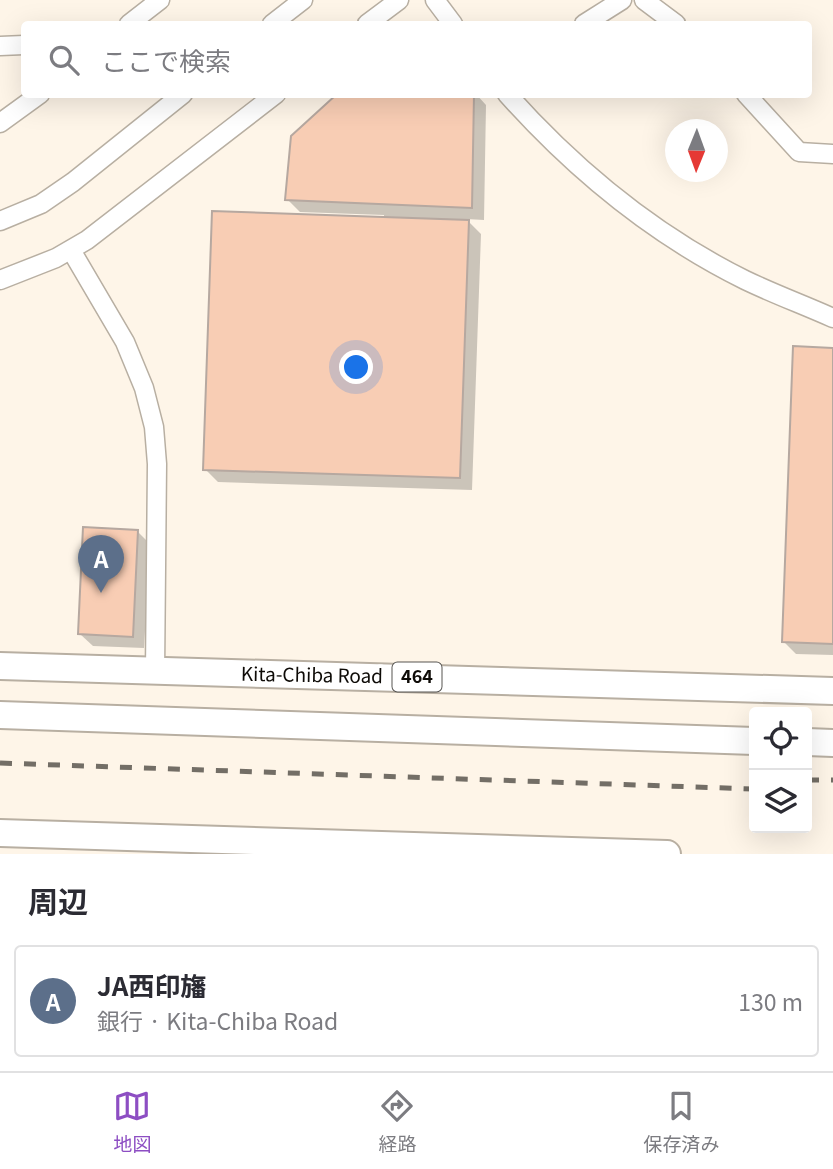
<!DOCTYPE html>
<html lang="ja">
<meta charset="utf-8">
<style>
:root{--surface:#fff;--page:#f2f2f3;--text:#2b2b33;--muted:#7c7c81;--line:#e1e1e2;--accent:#8d4ec3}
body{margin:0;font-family:Georgia,"Noto Sans JP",serif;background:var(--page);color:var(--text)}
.controls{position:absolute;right:21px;bottom:21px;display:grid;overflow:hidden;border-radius:7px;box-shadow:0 7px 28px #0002}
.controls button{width:63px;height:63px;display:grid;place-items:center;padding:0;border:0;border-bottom:2px solid var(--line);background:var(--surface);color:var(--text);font:35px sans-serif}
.compass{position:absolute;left:665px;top:119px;width:63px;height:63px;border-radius:50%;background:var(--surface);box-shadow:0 7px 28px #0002;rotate:181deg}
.you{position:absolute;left:357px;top:368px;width:24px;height:24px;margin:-18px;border:5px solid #fff;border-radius:50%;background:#1a73e8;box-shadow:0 0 0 10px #1a73e833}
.badge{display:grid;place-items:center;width:46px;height:46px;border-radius:50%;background:var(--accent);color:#fff;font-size:23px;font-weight:700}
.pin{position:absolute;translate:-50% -58px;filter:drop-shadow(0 2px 4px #0008)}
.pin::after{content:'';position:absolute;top:37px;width:24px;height:21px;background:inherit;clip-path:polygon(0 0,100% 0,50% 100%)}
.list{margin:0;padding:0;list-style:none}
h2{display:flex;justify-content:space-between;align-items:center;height:91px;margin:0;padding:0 28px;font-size:30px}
h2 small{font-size:23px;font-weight:400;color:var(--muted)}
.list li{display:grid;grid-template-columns:46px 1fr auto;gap:21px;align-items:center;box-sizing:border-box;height:112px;margin:0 14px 14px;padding:0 14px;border:2px solid var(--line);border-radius:7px}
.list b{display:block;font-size:26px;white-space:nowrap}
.list p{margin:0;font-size:23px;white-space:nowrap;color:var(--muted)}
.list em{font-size:23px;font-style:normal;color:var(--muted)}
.icon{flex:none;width:38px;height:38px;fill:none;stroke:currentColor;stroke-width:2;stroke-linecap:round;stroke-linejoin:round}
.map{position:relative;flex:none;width:833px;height:854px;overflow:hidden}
.search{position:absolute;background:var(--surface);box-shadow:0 7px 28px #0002;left:21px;right:21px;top:21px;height:77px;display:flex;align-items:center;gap:18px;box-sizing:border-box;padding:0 24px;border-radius:7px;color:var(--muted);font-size:26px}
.sheet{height:217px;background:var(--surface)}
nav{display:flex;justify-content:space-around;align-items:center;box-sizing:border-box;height:98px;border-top:2px solid var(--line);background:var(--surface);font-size:19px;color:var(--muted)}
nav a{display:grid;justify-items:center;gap:4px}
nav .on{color:var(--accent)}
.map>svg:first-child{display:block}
</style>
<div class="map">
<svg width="833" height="854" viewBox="0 0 833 854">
<rect width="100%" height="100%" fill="#fef5e8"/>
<g fill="#0003">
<path d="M340,94H476L486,105L484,220L466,219L481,234L472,490L218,482L205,469L384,219V215L300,212L287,199Z"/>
<path d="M833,349V655L796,654L784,642Z"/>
<path d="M137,531L150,544L144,648L93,646L80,634Z"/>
</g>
<g fill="#f8cdb4" stroke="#b6a8a0" stroke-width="2">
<path d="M337,94H474L472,208L285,200L291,136Z"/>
<path d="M212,211L469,220L460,478L203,470Z"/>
<path d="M793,346L833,348V644L782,642Z"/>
<path d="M83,527L138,530L133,637L78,634Z"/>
</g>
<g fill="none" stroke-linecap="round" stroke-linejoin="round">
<defs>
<g id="minor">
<path d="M435,0L453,24"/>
<path d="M644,0L676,24"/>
<path d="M129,24L160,0"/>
<path d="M272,24L303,0"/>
<path d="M367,24L399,0"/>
<path d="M584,24L622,0"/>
<path d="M0,46L24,45"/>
<path d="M507,94C574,169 654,235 745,280C774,294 804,305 833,318"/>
<path d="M746,94L799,152L833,154"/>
<path d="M0,123L40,94"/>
<path d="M0,221L41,204L73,182L183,94"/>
<path d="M71,250L125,342L144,388L154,427L157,464L155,672"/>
<path d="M0,280L56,258L87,240L276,94"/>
</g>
<g id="highway">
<path d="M0,666L833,691"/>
<path d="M0,715L754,741"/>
<path d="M807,742L833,743"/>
<path d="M0,833L667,854"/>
</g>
</defs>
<use href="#minor" stroke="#b8afa2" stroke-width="21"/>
<use href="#highway" stroke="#b8afa2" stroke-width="30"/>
<use href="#minor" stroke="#fff" stroke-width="18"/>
<use href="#highway" stroke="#fff" stroke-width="26"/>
<g stroke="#736e66" stroke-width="5" stroke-dasharray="12 12" stroke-linecap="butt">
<path d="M0,763L754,789"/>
<path d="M807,780H833"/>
</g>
</g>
<g text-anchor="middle" stroke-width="7" stroke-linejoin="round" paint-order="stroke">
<rect fill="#fff" stroke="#565451" stroke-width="2" x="392.5" y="662.5" width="49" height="29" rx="5"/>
<g font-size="18" font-weight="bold" fill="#0e0b07">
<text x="417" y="683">464</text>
</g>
<g font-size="19" fill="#0e0b07" stroke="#fff">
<text transform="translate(312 675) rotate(1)" y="7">Kita-Chiba Road</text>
</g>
</g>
</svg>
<div class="controls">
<button><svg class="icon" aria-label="locate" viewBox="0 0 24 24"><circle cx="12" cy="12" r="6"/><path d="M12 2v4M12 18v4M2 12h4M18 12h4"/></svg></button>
<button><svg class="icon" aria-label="layers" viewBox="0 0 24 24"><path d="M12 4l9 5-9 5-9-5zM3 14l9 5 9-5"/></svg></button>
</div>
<svg class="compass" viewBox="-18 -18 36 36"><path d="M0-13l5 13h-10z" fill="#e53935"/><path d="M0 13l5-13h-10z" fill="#7c7c81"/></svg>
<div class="you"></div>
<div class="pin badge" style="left:101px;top:593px;background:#5c6f8a">A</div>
<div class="search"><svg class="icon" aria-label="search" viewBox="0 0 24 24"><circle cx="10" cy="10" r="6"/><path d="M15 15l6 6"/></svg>ここで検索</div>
</div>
<section class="sheet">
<h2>周辺<small></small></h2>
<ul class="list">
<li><span class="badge" style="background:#5c6f8a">A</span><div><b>JA西印旛</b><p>銀行 · Kita-Chiba Road</p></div><em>130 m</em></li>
</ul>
</section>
<nav>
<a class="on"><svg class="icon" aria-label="map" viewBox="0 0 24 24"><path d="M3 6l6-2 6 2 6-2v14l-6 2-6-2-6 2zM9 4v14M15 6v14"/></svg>地図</a>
<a><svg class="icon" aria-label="directions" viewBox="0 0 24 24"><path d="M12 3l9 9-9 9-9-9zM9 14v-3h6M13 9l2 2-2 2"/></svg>経路</a>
<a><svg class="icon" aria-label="saved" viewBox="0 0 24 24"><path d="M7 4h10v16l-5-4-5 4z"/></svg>保存済み</a>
</nav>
